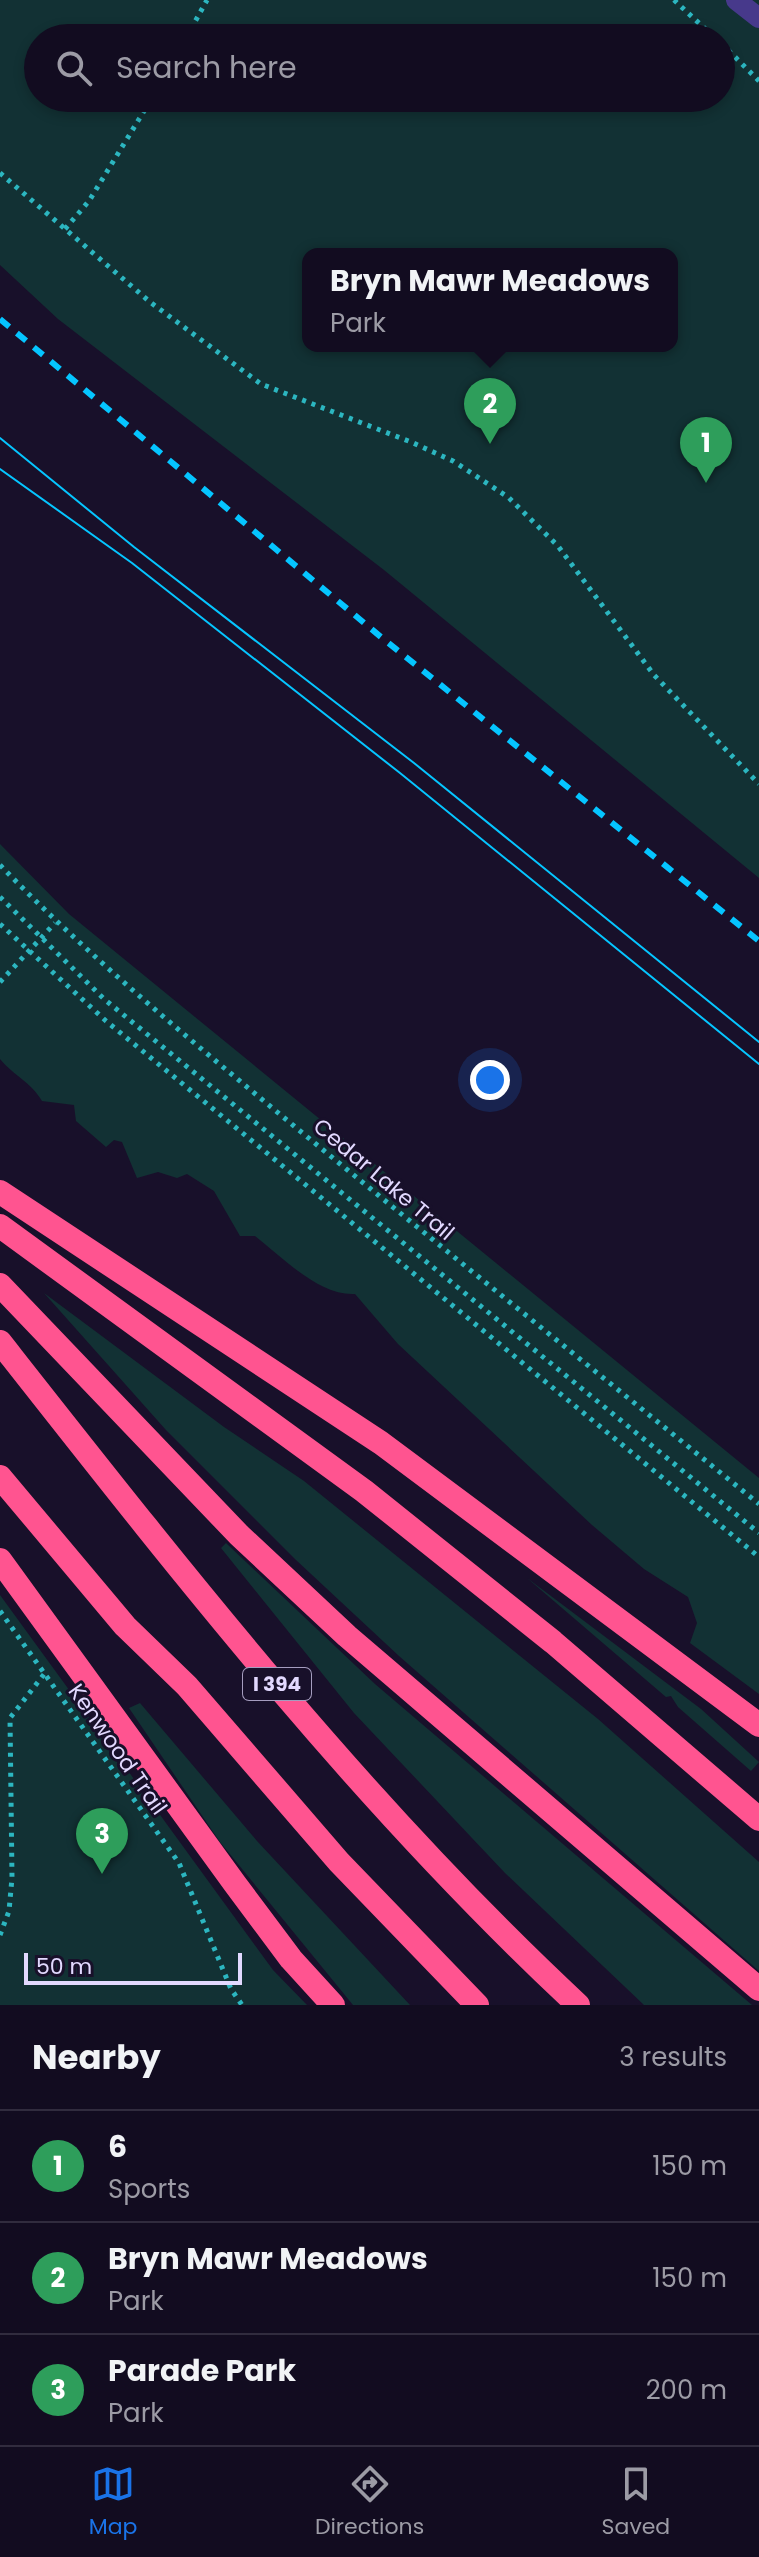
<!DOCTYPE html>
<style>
:root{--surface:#120c20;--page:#1b1529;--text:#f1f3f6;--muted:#9c9ba5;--line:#312c3e;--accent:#1a73e8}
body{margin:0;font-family:Poppins,sans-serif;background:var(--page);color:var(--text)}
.scale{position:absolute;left:24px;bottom:20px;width:218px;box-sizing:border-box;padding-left:8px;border:4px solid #e2d9ff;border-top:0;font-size:22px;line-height:28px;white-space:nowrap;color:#e2d9ff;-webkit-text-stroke:6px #18102a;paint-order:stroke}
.you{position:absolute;left:490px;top:1080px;width:28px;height:28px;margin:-20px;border:6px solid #fff;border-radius:50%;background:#1a73e8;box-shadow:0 0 0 12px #1a73e833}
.badge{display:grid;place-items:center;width:52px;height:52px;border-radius:50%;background:var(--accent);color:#fff;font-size:26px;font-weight:700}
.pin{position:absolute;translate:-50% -66px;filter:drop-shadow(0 2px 4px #0008)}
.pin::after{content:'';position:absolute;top:42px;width:28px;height:24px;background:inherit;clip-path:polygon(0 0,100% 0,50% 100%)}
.popup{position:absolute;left:302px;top:248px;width:376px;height:104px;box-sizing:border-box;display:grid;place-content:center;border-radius:16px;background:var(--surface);filter:drop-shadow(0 2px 6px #0005);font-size:26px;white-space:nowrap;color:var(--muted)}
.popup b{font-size:30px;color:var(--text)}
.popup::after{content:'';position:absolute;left:50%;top:100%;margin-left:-16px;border:16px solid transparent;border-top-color:var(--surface)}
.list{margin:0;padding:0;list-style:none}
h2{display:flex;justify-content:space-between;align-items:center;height:104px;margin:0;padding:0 32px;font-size:34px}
h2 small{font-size:26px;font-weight:400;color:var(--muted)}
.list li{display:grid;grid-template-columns:52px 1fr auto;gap:24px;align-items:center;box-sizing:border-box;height:112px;padding:0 32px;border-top:2px solid var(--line)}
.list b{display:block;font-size:30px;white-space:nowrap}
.list p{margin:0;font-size:26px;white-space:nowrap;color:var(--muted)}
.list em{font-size:26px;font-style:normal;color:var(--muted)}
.icon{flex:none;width:44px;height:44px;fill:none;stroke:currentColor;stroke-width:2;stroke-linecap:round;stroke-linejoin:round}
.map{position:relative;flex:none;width:759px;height:2005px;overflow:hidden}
.search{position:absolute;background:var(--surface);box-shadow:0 4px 12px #0003;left:24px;right:24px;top:24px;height:88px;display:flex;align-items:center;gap:20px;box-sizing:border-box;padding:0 28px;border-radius:44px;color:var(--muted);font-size:30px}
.sheet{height:440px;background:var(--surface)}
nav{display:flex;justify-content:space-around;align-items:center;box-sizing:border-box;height:112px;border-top:2px solid var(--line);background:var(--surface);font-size:22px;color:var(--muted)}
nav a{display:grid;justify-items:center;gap:4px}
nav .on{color:var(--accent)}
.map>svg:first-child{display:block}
</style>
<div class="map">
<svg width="759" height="2005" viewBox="0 0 759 2005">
<rect width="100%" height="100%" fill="#18102a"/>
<g fill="#123134" fill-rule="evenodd">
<path d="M0,0H759V878L384,570L58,319L0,265ZM38,38H721V98H38ZM308,254H672V346H308Z"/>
<path d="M0,844L69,914L759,1478V1694L690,1643L697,1623L688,1597L644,1569L592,1525L398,1344L355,1294C319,1296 282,1257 255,1236H240L214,1191L187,1174L177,1178L158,1172L137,1178L122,1142L114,1140L106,1147L76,1121L74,1105L42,1101C31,1082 14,1076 0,1059Z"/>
<path d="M44,1293L224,1427L304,1481L598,1719L759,1862V1971L399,1656L296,1560L166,1430Z"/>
<path d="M226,1543L375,1684L752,2005H644L505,1873L354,1713L221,1548Z"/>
<path d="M527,1578L701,1709L759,1762L751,1771L678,1707L671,1696L666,1697Z"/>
<path d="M0,1595L273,1970L307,2005H0Z"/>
<path d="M140,1703L257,1841L410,2005H353L220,1842L129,1708Z"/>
</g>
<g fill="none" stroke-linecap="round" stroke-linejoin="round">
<g stroke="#2cb6c0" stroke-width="5" stroke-dasharray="4 6" stroke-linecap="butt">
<path d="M674,0L715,38"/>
<path d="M186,38L207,0"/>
<path d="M721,43L759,81"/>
<path d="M0,173L150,302L261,384L411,442L453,461L508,497L558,546L654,675L759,784"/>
<path d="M65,229L89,201L152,98"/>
<path d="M0,865C92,960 193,1042 294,1126C448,1253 604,1378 759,1504"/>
<path d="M0,897L104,999L759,1533"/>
<path d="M0,924L106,1021L759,1557"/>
<path d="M0,982L55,923"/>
<path d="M0,1611L179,1863L231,1989L242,2005"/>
<path d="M0,1935L9,1911L12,1878L10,1718L45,1673"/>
</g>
<path stroke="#47398b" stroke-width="20" d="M736,0L759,18"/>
<g stroke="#ff5490" stroke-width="24">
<path d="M0,1192L381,1443L759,1725"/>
<path d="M0,1226L364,1491L553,1642L759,1819"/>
<path d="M0,1285L239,1535L347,1636L759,1989"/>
<path d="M0,1342C181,1572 363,1805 578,2005"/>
<path d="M0,1477L125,1626L187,1686L339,1862L477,2005"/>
<path d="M0,1560L235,1884L291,1959L333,2005"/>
</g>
<g stroke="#05c5ff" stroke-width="2">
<path d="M0,438L134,547L414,763L759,1042"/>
<path d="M0,469L132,563L400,773L759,1064"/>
</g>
<path stroke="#05c5ff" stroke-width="6" stroke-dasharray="12 10" stroke-linecap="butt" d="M0,319L381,637L759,941"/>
</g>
<g text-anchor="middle" stroke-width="6" stroke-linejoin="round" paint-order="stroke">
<rect fill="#18102a" stroke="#a59dbf" stroke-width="2" x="243" y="1668" width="68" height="32" rx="6"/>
<g font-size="20" font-weight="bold" fill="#e2d9ff">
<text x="277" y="1691">I 394</text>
</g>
<g font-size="22" fill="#e2d9ff" stroke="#18102a">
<text transform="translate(384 1179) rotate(40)" y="8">Cedar Lake Trail</text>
<text transform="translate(118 1749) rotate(55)" y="8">Kenwood Trail</text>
</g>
</g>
</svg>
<div class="scale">50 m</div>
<div class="you"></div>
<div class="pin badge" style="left:706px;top:483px;background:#2e9e5b">1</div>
<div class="pin badge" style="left:490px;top:444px;background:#2e9e5b">2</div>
<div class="popup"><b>Bryn Mawr Meadows</b>Park</div>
<div class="pin badge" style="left:102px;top:1874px;background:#2e9e5b">3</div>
<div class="search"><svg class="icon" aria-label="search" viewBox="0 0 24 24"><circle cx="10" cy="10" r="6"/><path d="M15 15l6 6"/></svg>Search here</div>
</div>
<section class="sheet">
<h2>Nearby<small>3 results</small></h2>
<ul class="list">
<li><span class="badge" style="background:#2e9e5b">1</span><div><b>6</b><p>Sports</p></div><em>150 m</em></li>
<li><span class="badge" style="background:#2e9e5b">2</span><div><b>Bryn Mawr Meadows</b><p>Park</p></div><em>150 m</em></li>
<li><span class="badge" style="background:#2e9e5b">3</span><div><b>Parade Park</b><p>Park</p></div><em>200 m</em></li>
</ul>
</section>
<nav>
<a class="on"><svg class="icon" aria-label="map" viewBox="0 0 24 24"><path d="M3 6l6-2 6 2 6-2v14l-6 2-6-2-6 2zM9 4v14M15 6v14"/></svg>Map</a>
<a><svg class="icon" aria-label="directions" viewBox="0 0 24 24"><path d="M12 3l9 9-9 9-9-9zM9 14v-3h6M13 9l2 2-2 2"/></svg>Directions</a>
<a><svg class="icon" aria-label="saved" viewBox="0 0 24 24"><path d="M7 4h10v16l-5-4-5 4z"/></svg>Saved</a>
</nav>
